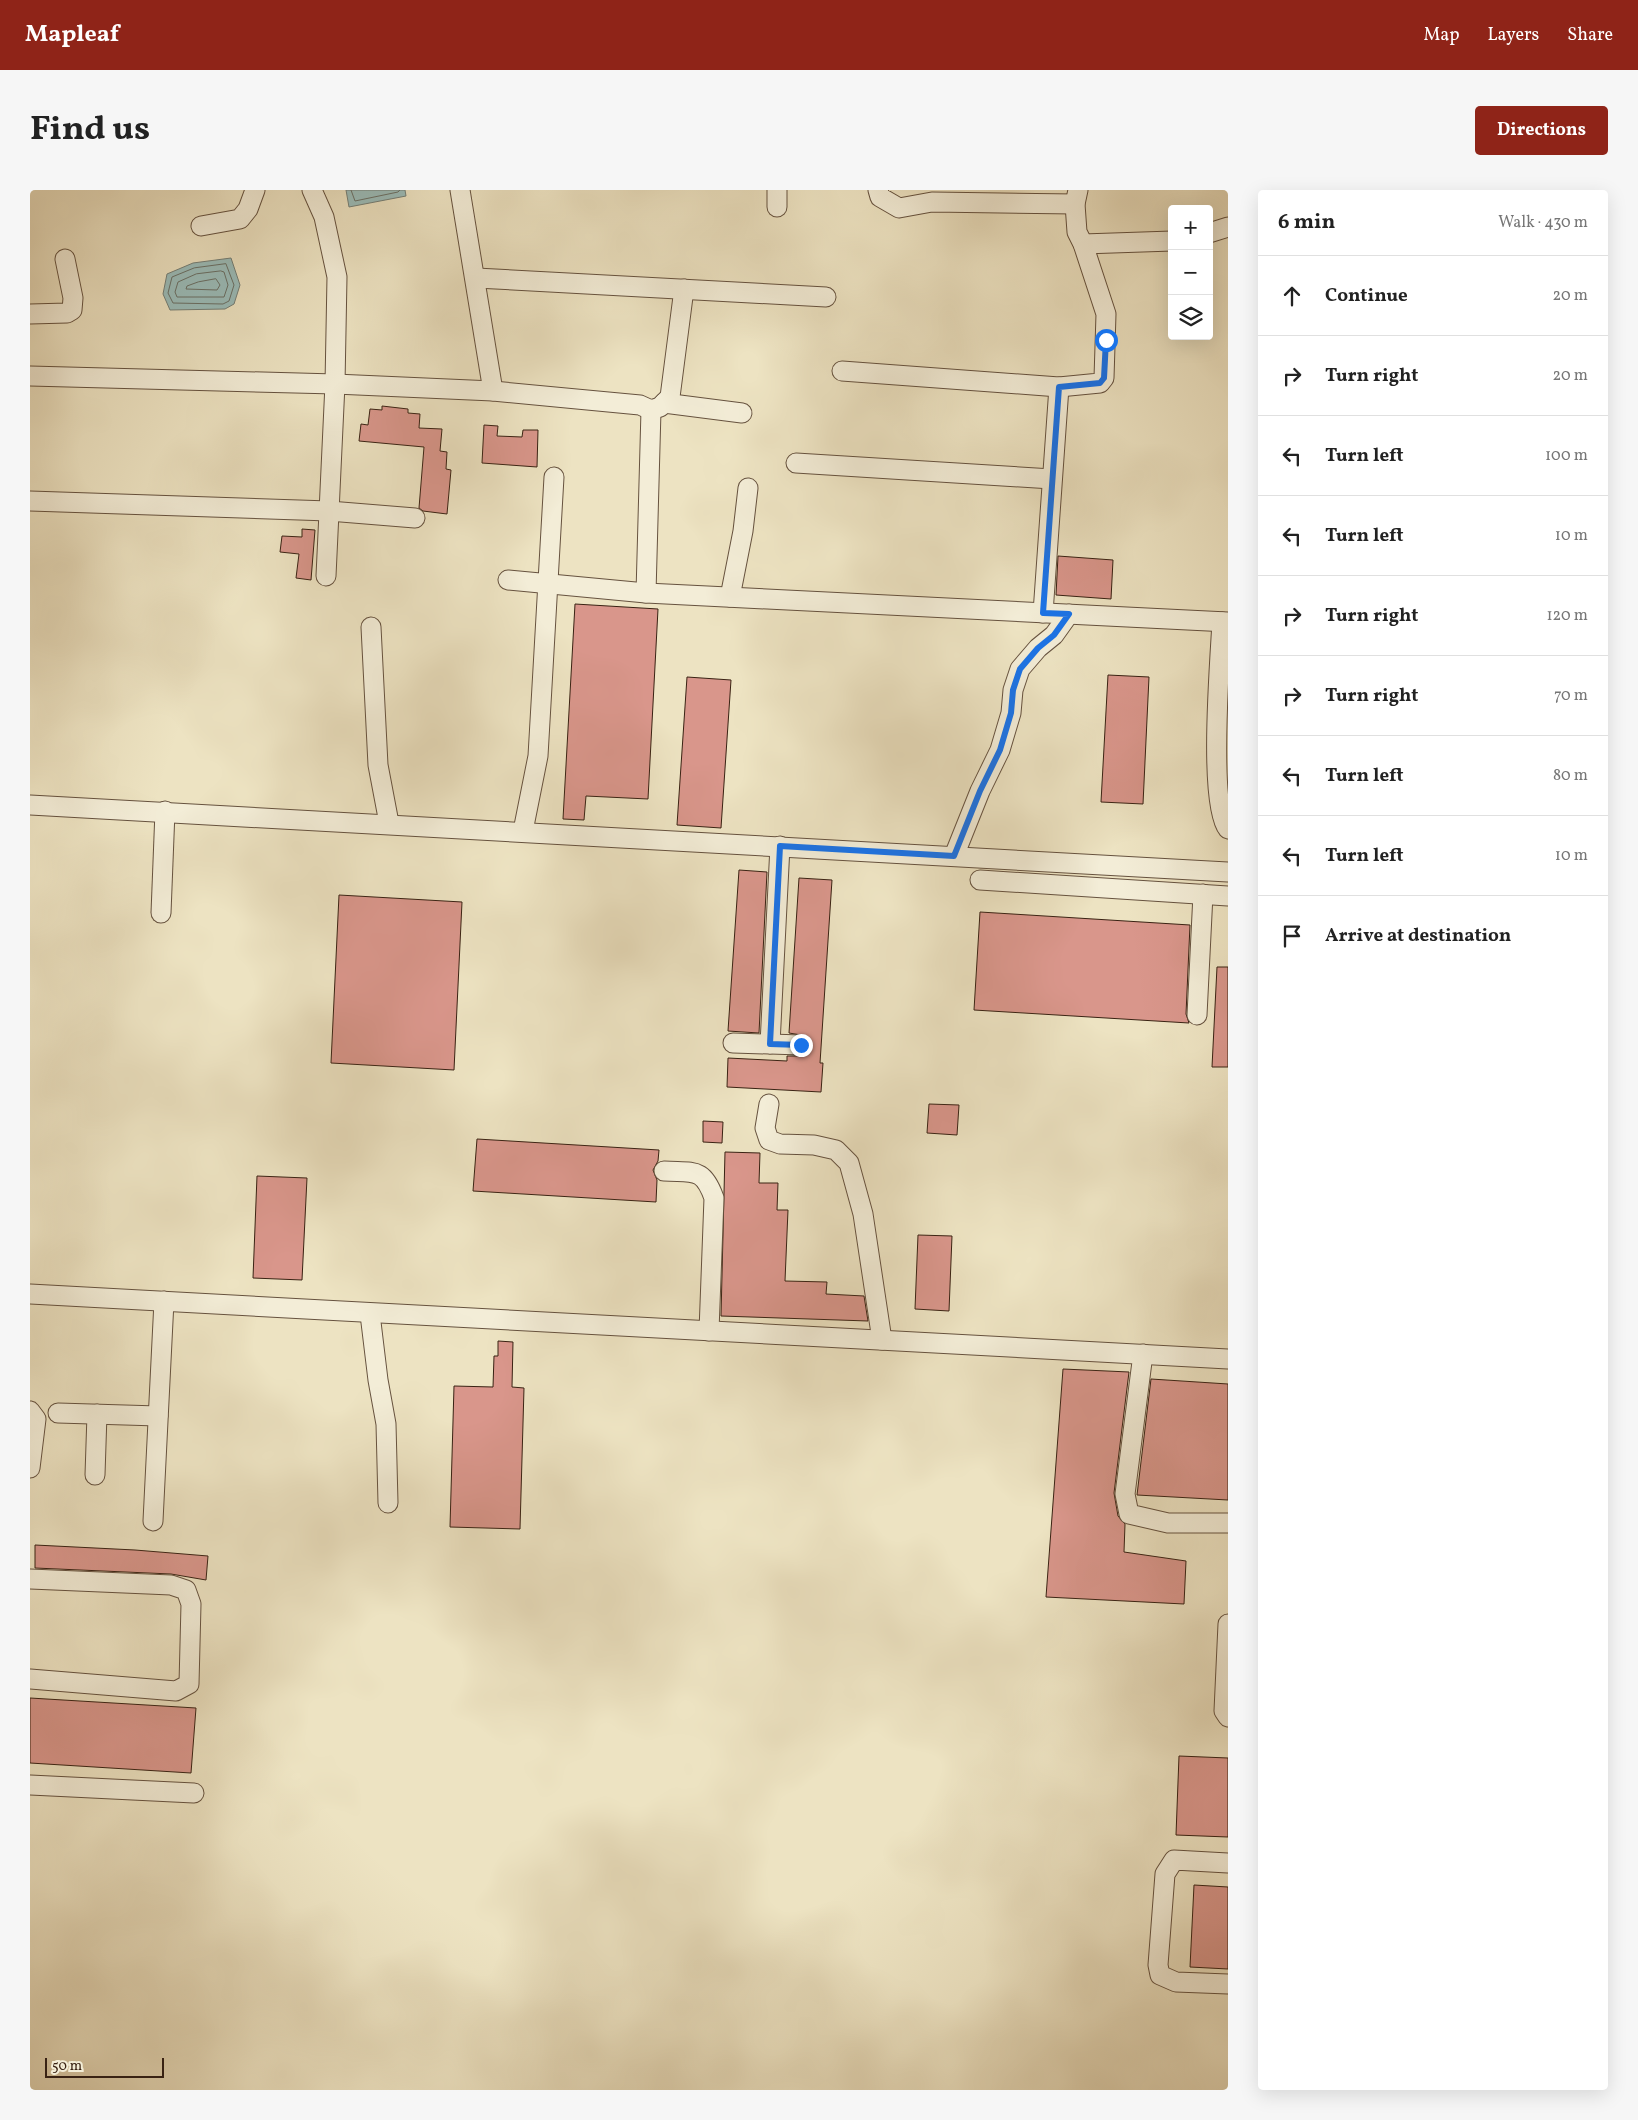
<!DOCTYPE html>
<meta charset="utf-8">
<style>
:root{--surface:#fff;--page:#f6f6f6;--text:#222;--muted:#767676;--line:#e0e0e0;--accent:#8f2418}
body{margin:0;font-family:Vollkorn,serif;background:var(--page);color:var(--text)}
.controls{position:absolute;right:15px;top:15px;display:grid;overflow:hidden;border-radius:5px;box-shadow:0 5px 20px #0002}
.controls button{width:45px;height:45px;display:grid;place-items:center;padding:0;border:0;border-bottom:1px solid var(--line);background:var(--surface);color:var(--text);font:25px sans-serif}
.scale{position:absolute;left:15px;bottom:12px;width:119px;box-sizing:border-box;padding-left:5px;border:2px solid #392213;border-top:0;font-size:14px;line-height:18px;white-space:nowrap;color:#392213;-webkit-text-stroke:4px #f3edd7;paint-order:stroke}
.stop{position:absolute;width:15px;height:15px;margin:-11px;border:4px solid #1a73e8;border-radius:50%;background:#fff}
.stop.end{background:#1a73e8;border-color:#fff;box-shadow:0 1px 5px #0008}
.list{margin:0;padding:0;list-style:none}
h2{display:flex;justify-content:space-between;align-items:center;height:65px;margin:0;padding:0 20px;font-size:21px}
h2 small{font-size:16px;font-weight:400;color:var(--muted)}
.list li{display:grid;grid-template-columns:32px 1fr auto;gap:15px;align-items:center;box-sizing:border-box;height:80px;padding:0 20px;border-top:1px solid var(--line)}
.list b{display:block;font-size:19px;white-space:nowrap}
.list em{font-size:16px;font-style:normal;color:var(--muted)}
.icon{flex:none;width:28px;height:28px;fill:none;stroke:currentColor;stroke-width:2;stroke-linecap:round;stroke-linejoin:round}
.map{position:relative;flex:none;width:1198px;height:1900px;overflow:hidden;border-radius:5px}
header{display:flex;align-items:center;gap:30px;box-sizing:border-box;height:70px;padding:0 25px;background:var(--accent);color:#fff}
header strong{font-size:24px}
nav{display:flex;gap:28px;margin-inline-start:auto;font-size:18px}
.intro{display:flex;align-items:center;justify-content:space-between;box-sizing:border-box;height:120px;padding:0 30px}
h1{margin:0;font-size:35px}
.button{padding:12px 22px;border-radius:5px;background:var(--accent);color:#fff;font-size:18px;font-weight:700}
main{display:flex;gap:30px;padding:0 30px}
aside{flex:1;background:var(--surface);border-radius:5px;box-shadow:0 5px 20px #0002}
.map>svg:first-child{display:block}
</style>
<header>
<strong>Mapleaf</strong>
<nav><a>Map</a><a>Layers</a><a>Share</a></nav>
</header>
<div class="intro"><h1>Find us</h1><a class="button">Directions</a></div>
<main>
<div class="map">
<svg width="1198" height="1900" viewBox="0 0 1198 1900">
<rect width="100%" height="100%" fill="#ede3c2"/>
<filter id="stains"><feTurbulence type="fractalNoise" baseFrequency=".004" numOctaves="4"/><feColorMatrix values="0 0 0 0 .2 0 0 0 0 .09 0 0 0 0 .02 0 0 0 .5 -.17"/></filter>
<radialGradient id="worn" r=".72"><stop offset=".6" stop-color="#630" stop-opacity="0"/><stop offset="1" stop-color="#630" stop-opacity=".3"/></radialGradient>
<g fill="#9bbdba" stroke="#747f77">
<path d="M316,0H375L376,6L319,17Z"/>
<path d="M201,68L210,95L204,114L195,119L140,120L133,104L137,84L163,73Z"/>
</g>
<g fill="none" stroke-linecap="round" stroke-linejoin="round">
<g stroke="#6a7066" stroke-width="1">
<path d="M321,0L325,11L368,2L370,0"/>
<path d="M196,74L204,95L199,111L193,114L143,113L138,103L142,87L164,78Z"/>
<path d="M191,81L194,82L198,95L194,107H147L145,102L148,92L166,84Z"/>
<path d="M186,89L190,95L187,100L156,99L157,96L168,92Z"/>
</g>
</g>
<g fill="#d9968b" stroke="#392213">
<path d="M352,216L378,219V223L390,224L389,238L412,239L410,261L417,262L416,279L421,280L417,324L393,321L389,318L394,257L329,251L331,234L338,235L340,219L352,220Z"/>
<path d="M454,235L468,236L467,246L492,247L493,240H508L507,277L452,273Z"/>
<path d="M272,339L285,340L281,390L266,388L269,364L250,362L252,346L272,347Z"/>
<path d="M1028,366L1083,370L1081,409L1026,405Z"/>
<path d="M545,414L628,419L618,609L556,606L554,630L533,629Z"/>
<path d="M1078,485L1119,487L1113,614L1071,612Z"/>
<path d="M657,487L701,490L691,638L647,635Z"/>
<path d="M709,680L737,682L729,843L698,841Z"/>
<path d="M769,688L802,690L790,873H793L791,902L697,897L698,868L757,871V866H771L781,860L782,855L777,846L759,843Z"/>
<path d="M309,705L432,712L424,880L301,873Z"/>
<path d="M950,722L1160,735L1156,824L1159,833L944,820Z"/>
<path d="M1187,777H1198V877H1182Z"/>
<path d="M899,914L929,915L927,945L897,943Z"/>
<path d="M673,931L693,932L692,953L673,952Z"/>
<path d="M447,949L629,960L628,971L623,980L627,990L626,1012L443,1001Z"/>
<path d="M695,962L730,963L729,993H748L747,1020H758L755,1091L797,1092L796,1104L834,1106L838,1131L691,1126Z"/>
<path d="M227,986L277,988L272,1090L223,1088Z"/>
<path d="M888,1045L922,1046L919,1121L885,1119Z"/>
<path d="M468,1151L483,1152L482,1197L494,1198L490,1339L420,1337L424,1196L463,1197L464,1166H468Z"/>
<path d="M1033,1179L1099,1182L1084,1303L1088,1326L1095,1334L1094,1362L1156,1371L1154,1414L1016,1407Z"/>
<path d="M1121,1189L1198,1194V1310L1107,1305Z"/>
<path d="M5,1355L105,1360L178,1366L176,1390L141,1384L5,1378Z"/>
<path d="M0,1508L166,1518L161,1583L0,1573Z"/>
<path d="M1149,1566L1198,1568V1647L1146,1645Z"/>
<path d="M1164,1695L1198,1697V1779L1160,1777Z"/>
</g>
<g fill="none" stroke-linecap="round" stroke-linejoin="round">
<defs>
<g id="minor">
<path d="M282,0L294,27L307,87L305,194L296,386"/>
<path d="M430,0L463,201"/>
<path d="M747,0V17"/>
<path d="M848,0L850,7L869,18L902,12L1045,14"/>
<path d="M171,36L210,29L218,19L225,0"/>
<path d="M1179,43L1198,37"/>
<path d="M1053,54L1142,51"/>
<path d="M446,88L796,107"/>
<path d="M0,124L37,123L42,120L43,108L35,69"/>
<path d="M812,181L1029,197L1070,193L1074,188L1076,124L1053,54L1047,42L1045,14L1048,0"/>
<path d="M0,186L305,194L463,201L610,215L621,220L630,217L640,207L654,99"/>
<path d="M634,213L712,223"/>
<path d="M766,273L1022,289"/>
<path d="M0,311L299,321L385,328"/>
<path d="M478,390L616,403L1198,432"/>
<path d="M616,403L621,220"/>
<path d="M700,407L713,341L718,298"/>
<path d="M1013,423L1029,197"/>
<path d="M1192,432C1190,469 1178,615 1198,639"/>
<path d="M341,437L348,575L359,633"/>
<path d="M0,615L1198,682"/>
<path d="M493,641L508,566L524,287"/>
<path d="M924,666L950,601L970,560L981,523L983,500L990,479L1008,458L1024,445L1039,424"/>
<path d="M950,690L1198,706"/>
<path d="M131,723L135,621"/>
<path d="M1167,825L1173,704"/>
<path d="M703,853L771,855"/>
<path d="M740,854L750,656"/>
<path d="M739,914L735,938L739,950L750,954L784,955L806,960L819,973L833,1024L852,1150"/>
<path d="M634,981C664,983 673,977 684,1008L679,1141"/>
<path d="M0,1104L1198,1169"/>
<path d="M340,1124L348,1190L356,1234L358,1313"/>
<path d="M1113,1164L1095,1304L1099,1324L1138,1333H1198"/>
<path d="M0,1221L6,1229L0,1278"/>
<path d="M28,1223L128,1226"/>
<path d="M65,1285L67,1224"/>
<path d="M123,1331L134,1111"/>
<path d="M0,1389L141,1395L156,1400L161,1414L159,1494L146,1501L0,1489"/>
<path d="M1198,1434L1194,1521L1198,1527"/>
<path d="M0,1595L164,1603"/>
<path d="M1198,1673L1144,1670L1135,1684L1128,1775L1130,1785L1146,1792L1198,1794"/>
</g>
</defs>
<use href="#minor" stroke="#66523f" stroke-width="21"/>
<use href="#minor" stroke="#f3edd7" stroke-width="19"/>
</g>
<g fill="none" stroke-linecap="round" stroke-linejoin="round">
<path stroke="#1a73e8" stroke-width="6" d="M771,855L740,854L750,656L924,666L950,601L970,560L981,523L983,500L990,479L1008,458L1024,445L1039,424L1013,423L1029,197L1070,193L1074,188L1076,150"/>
</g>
<rect width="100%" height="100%" filter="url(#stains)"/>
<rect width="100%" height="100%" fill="url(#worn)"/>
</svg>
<div class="controls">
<button>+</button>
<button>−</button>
<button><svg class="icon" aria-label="layers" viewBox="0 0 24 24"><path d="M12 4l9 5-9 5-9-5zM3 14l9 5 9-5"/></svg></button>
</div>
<div class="scale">50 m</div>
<div class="stop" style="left:1076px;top:150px"></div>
<div class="stop end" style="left:771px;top:855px"></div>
</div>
<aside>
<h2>6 min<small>Walk · 430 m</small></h2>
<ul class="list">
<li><svg class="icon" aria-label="ahead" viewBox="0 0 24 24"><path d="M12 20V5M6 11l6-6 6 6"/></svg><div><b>Continue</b></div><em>20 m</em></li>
<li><svg class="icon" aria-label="right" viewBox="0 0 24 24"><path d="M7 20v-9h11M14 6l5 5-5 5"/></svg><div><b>Turn right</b></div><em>20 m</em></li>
<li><svg class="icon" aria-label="left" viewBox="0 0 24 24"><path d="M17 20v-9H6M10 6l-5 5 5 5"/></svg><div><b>Turn left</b></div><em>100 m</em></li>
<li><svg class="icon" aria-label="left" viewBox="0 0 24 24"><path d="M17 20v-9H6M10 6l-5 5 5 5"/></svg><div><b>Turn left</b></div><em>10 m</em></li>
<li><svg class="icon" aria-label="right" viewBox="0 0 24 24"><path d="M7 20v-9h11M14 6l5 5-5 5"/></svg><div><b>Turn right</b></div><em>120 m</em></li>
<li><svg class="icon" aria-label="right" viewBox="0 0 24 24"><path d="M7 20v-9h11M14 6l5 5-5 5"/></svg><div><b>Turn right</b></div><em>70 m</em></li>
<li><svg class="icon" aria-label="left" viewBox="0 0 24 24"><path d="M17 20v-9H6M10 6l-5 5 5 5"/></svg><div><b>Turn left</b></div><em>80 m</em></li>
<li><svg class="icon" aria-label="left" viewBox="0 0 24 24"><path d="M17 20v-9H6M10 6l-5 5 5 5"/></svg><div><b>Turn left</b></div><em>10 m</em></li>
<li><svg class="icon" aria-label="arrive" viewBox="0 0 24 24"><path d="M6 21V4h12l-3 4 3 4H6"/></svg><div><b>Arrive at destination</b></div></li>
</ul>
</aside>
</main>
